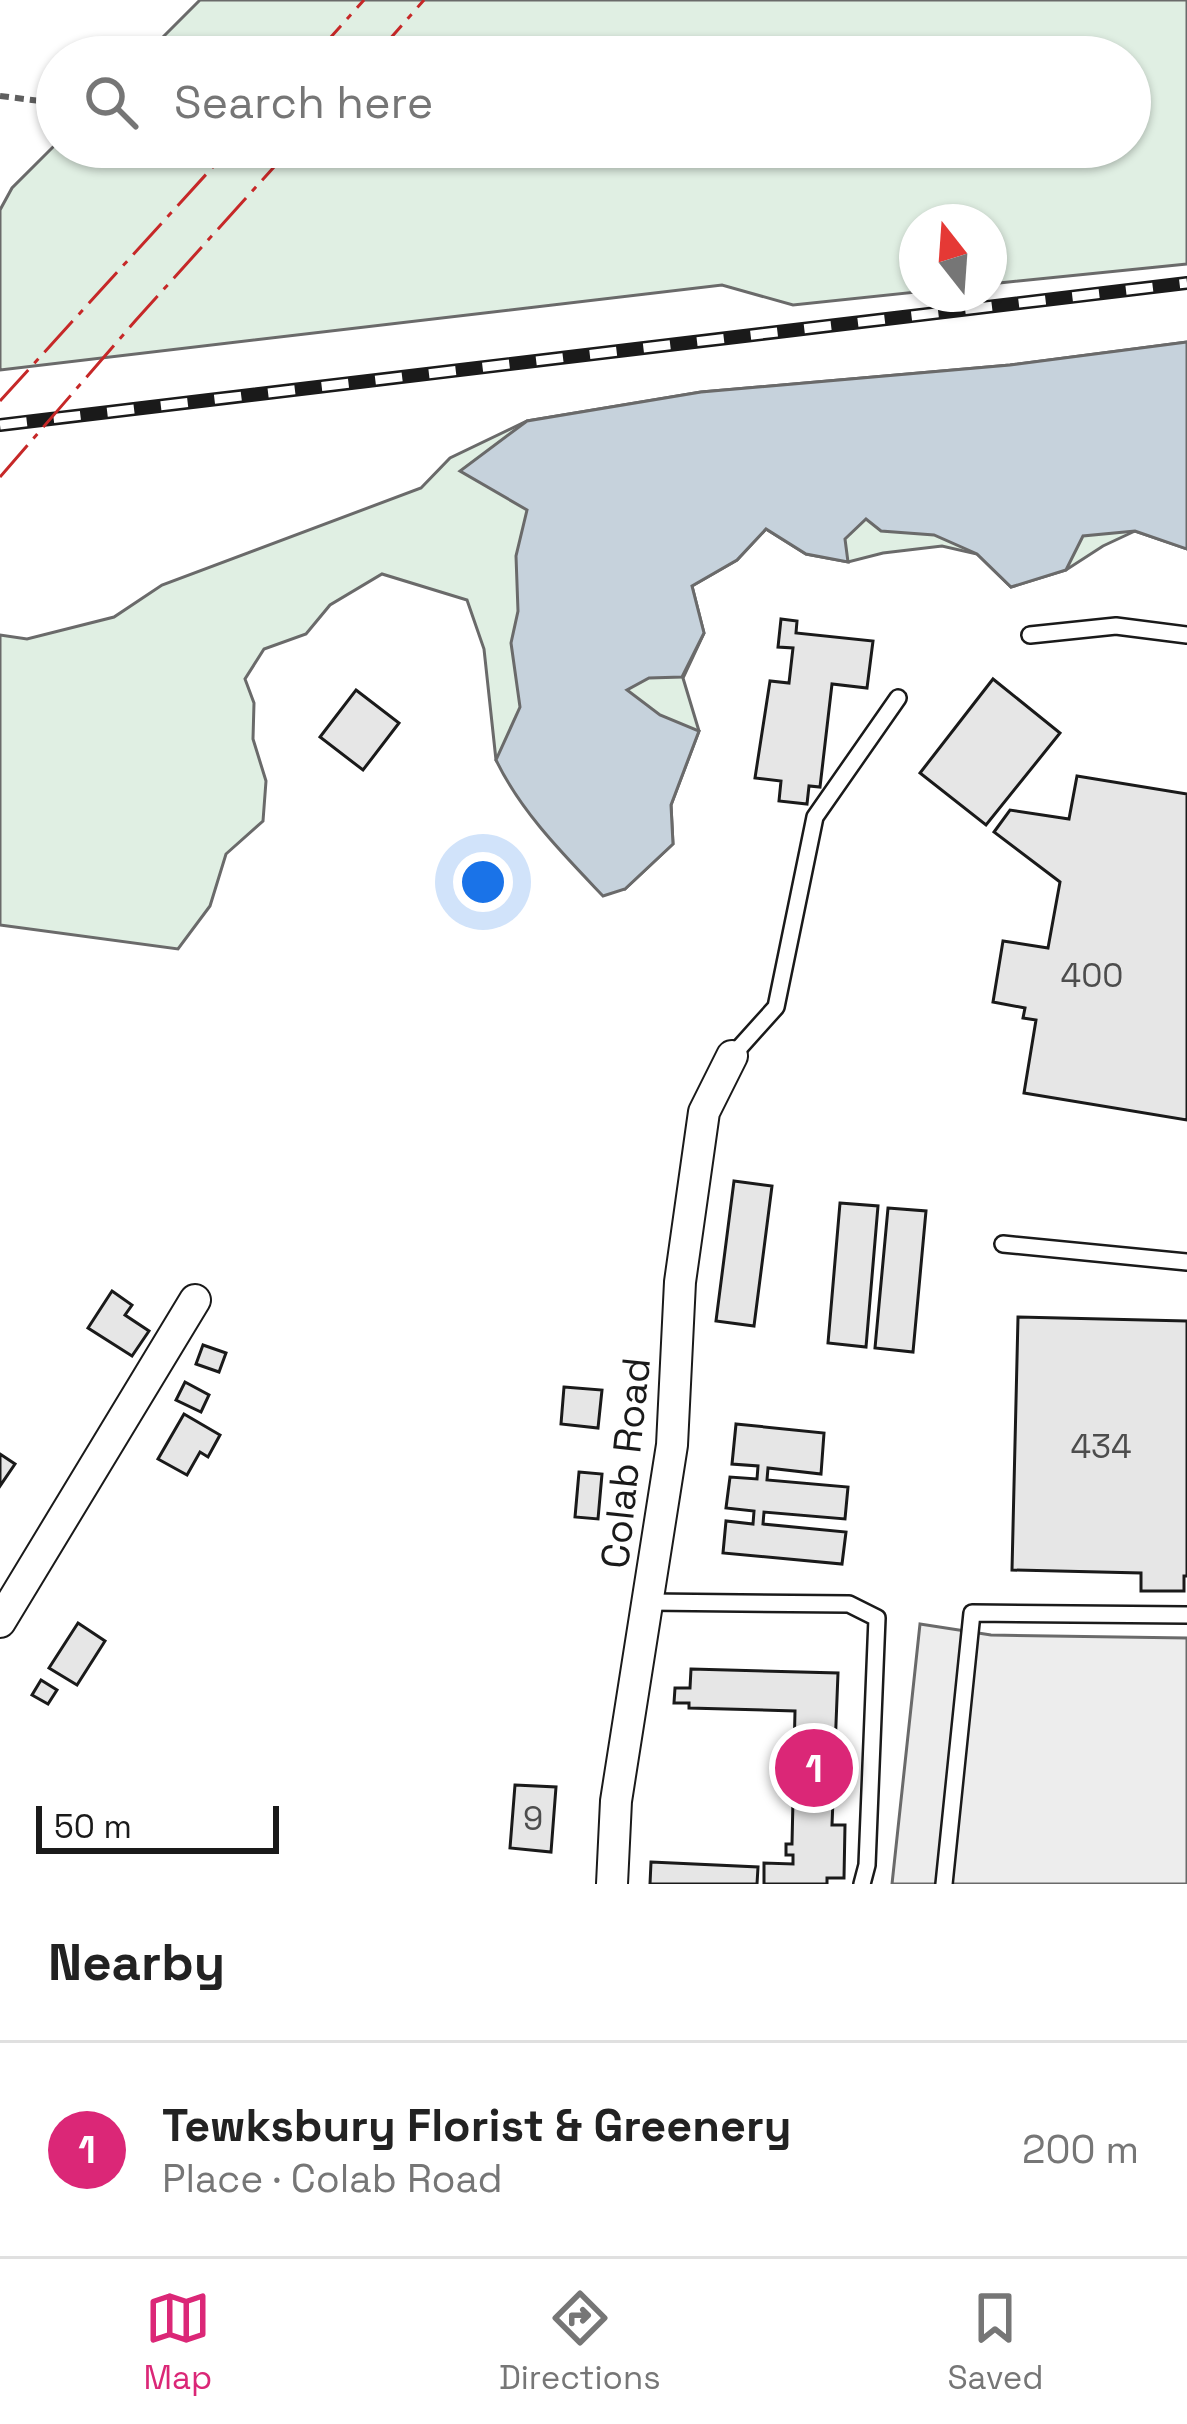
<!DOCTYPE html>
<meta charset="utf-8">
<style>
:root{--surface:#fff;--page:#f6f6f6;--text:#222;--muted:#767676;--line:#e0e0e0;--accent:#db2777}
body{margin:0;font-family:"Space Grotesk",sans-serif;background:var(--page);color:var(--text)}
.compass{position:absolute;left:899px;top:204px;width:108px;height:108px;border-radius:50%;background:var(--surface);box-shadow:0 3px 9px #0004;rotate:343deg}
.scale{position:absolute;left:36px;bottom:30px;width:243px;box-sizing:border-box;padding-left:12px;border:6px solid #1a1a1a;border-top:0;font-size:33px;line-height:42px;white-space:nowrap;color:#1a1a1a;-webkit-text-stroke:9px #fff;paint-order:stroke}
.you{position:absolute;left:483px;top:882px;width:42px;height:42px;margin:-30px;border:9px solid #fff;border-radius:50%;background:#1a73e8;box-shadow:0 0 0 18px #1a73e833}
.badge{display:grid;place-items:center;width:78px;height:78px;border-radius:50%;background:var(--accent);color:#fff;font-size:39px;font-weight:700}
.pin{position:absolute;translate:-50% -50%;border:6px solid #fff;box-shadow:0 3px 12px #0006}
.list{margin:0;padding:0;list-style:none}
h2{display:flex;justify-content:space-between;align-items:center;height:156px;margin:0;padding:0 48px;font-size:51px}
h2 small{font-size:39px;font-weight:400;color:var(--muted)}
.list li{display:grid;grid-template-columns:78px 1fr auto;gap:36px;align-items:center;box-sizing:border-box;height:216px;padding:0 48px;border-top:3px solid var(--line)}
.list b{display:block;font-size:45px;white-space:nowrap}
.list p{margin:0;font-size:39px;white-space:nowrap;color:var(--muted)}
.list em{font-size:39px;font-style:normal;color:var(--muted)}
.icon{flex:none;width:66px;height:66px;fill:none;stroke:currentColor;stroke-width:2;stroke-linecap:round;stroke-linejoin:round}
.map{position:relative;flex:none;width:1187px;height:1884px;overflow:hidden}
.search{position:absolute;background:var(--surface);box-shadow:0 3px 9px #0004;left:36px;right:36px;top:36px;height:132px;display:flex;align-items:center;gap:30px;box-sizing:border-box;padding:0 42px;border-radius:66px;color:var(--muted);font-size:45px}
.sheet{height:372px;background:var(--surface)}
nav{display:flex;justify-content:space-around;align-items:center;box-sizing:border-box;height:168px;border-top:3px solid var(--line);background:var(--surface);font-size:33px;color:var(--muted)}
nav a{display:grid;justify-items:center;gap:6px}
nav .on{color:var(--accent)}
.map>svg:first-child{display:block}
</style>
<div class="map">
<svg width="1187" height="1884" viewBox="0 0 1187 1884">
<rect width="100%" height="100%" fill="#fff"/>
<g fill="#e0efe3" stroke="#6a6a6a" stroke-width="3">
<path d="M200,0H1187V264L989,284V222H917V292L793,305L722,285L0,370V210L12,188L57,143V147H1130V57H143Z"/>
<path d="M1187,342V549L1135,531L1103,546L1066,570L1011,587L977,554L942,546L883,553L848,562L806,554L766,529L737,560L692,586L704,633L683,678L699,731L671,805L673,844L625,889L496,760L484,649L467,600L382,574L330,605L306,634L264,649L245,679L254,703L253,739L266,781L263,821L226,854L210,906L178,949L0,925V635L27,639L114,617L162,585L421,488L450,458L527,421L701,392L1010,365Z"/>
</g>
<path fill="#ededed" stroke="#6a6a6a" stroke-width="3" d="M920,1624L991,1635L1187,1638V1884H892Z"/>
<path fill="#c6d2dc" stroke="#6a6a6a" stroke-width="3" d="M1187,342V549L1135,531L1083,536L1066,570L1011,587L977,554L934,535L881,531L866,519L845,539L848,562L806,554L766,529L737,560L692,586L704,633L682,677L649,678L627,690L660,715L699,731L671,805L673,844L625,889L603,896C563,854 521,812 496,760L520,707L511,643L518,611L516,556L527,510L460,471L527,421L701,392L1010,365Z"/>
<g fill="#e6e6e6" stroke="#1a1a1a" stroke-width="3">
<path d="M781,619L797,621L796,633L873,641L867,688L832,684L820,787L809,786L807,804L779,801L781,781L755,778L770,681L789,683L793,648L778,647Z"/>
<path d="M993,679L1060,733L986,825L920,773Z"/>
<path d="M356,690L399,723L363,770L320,737Z"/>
<path d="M1077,776L1187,794V1120L1024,1093L1036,1020L1023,1018L1025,1008L993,1002L1003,941L1048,948L1060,882L994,832L1010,810L1069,819Z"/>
<path d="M734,1181L772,1186L754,1326L716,1321Z"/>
<path d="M840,1203L878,1206L866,1347L828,1343Z"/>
<path d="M888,1208L926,1211L913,1352L875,1348Z"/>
<path d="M112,1291L132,1305L125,1315L149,1331L132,1356L88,1328Z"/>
<path d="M1018,1317L1187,1321V1576H1184V1591H1141V1573L1012,1570Z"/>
<path d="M203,1345L226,1353L219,1372L196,1364Z"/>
<path d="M185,1382L209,1395L201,1412L176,1400Z"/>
<path d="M564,1387L602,1390L598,1428L561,1424Z"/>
<path d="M184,1414L220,1435L208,1457L200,1452L187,1475L158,1459Z"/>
<path d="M736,1424L824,1433L821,1474L768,1468L767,1480L848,1487L845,1519L764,1512L763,1524L846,1532L842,1564L723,1553L726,1521L753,1524L754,1511L726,1508L730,1477L757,1479L758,1466L732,1464Z"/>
<path d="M0,1454L15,1464L0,1486Z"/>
<path d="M579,1472L602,1474L598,1519L575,1517Z"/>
<path d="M78,1623L105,1641L77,1685L49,1668Z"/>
<path d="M691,1669L838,1673L832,1825H845L844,1878H827V1884H764V1863L793,1864V1855H786V1844H792L795,1711L689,1708V1703H674L675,1688H690Z"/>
<path d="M41,1680L57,1690L48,1704L32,1695Z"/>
<path d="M515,1785L556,1787L551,1852L510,1848Z"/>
<path d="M651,1862L758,1867L757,1884H650Z"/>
</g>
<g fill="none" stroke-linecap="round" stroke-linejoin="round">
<defs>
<g id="service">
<path d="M1030,635L1116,626L1187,635"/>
<path d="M732,1056L776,1007L815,817L898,698"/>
<path d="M1003,1244L1187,1262"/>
<path d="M648,1602L849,1604L877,1618L867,1865L862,1884"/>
<path d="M944,1884L972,1613L1187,1615"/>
</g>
<g id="minor">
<path d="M0,1622L195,1300"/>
<path d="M612,1884L616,1801L672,1445L680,1282L704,1112L732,1056"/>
</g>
</defs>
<use href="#service" stroke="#1a1a1a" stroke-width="20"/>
<use href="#minor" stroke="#1a1a1a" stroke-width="34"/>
<path stroke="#5f5f5f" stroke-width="6" stroke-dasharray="9 6" stroke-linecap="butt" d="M0,96L57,103"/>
<use href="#service" stroke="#fff" stroke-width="15"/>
<use href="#minor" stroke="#fff" stroke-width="30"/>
<defs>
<path id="rail" d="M0,425L1187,283"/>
</defs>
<use href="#rail" stroke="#1a1a1a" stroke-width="14"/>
<use href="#rail" stroke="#fff" stroke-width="9" stroke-dasharray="27" stroke-linecap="butt"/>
<g stroke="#c62828" stroke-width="3" stroke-dasharray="42 9 6 9" stroke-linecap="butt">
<path d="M313,57L364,0"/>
<path d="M374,57L424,0"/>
<path d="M0,401L231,147"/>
<path d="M0,477L136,320L292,147"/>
</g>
</g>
<g text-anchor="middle" stroke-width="9" stroke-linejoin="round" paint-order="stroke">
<g font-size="33" fill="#4d4d4d">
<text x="1092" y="987">400</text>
<text x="1101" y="1458">434</text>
<text x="533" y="1830">9</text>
</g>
<g font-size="39" fill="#1a1a1a" stroke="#fff">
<text transform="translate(625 1463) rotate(-84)" y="14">Colab Road</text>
</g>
</g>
</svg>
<svg class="compass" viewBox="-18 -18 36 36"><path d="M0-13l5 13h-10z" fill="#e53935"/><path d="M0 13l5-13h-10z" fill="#767676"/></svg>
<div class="scale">50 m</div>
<div class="you"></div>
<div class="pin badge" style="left:814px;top:1768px">1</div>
<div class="search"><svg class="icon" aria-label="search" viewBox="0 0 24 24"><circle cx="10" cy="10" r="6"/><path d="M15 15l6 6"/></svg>Search here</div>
</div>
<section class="sheet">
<h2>Nearby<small></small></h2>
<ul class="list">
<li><span class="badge">1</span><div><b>Tewksbury Florist &amp; Greenery</b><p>Place · Colab Road</p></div><em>200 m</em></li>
</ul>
</section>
<nav>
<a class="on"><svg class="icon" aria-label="map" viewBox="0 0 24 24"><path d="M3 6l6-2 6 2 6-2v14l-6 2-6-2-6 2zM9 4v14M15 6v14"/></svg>Map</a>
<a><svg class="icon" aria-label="directions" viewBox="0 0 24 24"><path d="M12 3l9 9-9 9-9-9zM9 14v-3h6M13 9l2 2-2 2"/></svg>Directions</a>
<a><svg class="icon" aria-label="saved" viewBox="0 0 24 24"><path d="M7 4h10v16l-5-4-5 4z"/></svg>Saved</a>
</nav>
